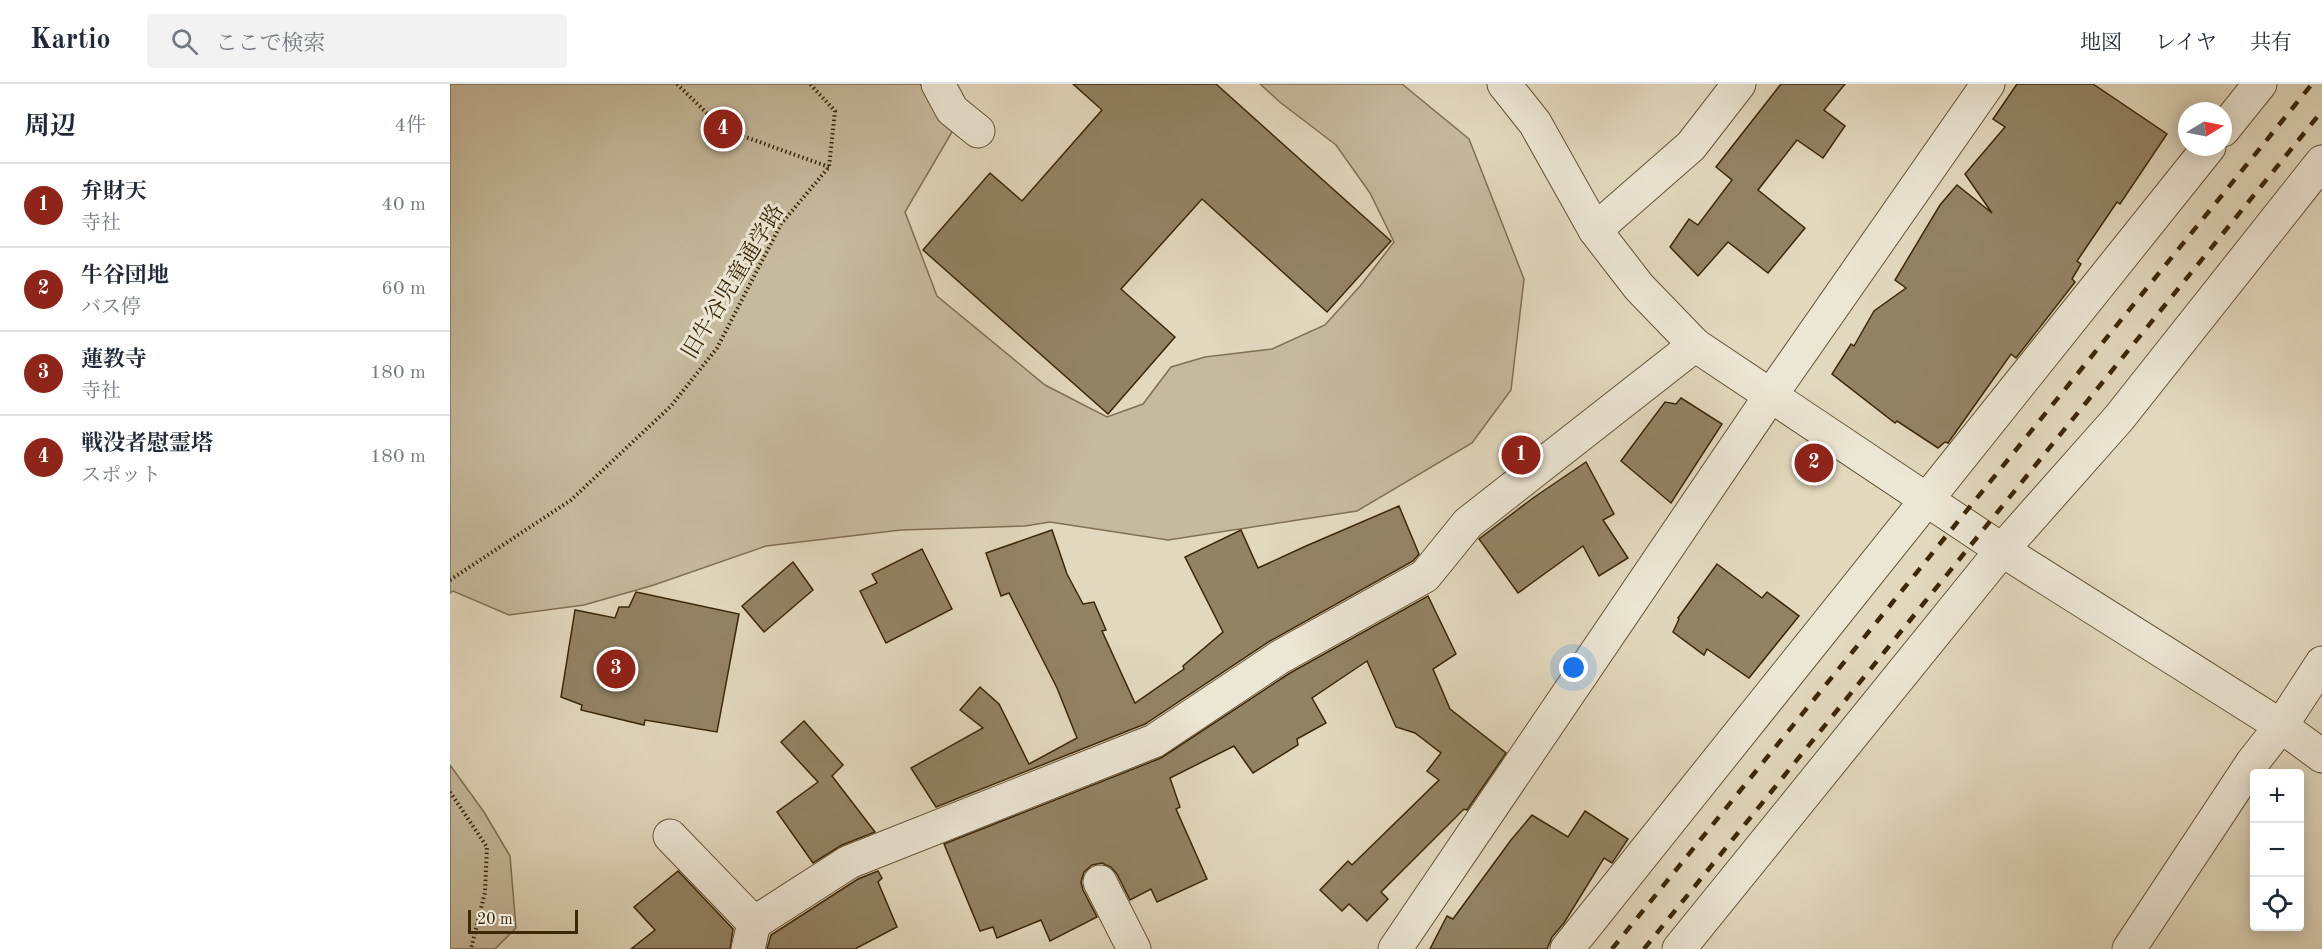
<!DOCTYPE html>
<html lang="ja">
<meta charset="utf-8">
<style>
:root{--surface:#fff;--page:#f2f2f3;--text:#1f2937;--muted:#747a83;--line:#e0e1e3;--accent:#8f2418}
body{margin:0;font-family:"Old Standard TT","Noto Serif JP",serif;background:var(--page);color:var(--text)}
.controls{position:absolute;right:18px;bottom:18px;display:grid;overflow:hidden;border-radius:6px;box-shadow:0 3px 15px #0003}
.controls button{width:54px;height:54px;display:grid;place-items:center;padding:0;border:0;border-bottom:2px solid var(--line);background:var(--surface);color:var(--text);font:30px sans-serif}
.compass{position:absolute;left:1728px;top:18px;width:54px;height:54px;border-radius:50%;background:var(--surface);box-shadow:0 3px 15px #0003;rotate:80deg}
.scale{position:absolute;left:18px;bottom:15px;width:110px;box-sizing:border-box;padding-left:6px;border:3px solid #3c2706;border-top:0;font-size:16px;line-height:21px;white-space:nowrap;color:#3c2706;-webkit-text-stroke:4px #ece6d4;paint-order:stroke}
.you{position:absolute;left:1124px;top:584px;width:21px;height:21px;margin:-15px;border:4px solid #fff;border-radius:50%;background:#1a73e8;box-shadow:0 0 0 9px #1a73e833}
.badge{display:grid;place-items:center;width:39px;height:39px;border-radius:50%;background:var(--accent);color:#fff;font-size:20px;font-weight:700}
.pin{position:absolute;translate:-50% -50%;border:3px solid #fff;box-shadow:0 2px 6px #0006}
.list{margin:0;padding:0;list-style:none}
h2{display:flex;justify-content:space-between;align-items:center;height:78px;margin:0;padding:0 24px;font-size:26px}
h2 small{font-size:20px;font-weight:400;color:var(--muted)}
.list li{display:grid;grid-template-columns:39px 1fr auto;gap:18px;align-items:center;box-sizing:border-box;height:84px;padding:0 24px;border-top:2px solid var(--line)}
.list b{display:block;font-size:22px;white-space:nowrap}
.list p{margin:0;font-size:20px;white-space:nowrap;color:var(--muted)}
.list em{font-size:20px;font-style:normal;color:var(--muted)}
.icon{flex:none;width:33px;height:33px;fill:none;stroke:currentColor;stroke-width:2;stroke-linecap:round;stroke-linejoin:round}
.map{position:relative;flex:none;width:1872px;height:865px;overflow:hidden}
header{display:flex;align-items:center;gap:36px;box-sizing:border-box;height:84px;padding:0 30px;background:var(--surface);border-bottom:2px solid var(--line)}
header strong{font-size:28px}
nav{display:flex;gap:33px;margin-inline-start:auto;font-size:21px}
.search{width:420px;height:54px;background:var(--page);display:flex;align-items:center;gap:15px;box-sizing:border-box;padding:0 21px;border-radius:6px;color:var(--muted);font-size:22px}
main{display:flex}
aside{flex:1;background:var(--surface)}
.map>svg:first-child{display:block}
</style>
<header>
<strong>Kartio</strong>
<div class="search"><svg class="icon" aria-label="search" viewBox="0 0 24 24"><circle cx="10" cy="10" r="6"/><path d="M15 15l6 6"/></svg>ここで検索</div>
<nav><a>地図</a><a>レイヤ</a><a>共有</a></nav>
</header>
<main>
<aside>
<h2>周辺<small>4件</small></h2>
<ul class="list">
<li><span class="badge">1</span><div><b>弁財天</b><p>寺社</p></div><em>40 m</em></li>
<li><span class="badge">2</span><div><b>牛谷団地</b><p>バス停</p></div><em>60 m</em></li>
<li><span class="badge">3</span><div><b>蓮教寺</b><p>寺社</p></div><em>180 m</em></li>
<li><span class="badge">4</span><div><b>戦没者慰霊塔</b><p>スポット</p></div><em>180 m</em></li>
</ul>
</aside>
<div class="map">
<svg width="1872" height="865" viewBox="0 0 1872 865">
<rect width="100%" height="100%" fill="#e2d8bd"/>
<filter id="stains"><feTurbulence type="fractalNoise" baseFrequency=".00333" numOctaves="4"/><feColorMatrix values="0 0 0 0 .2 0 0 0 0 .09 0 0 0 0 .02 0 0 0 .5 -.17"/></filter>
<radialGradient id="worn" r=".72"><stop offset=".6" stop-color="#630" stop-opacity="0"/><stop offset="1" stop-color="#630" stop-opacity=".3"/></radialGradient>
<g fill="#c6ba9e" stroke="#817052" stroke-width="1.5">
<path d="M0,0H470L502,48L455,128L487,212L595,301L657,333L693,320L721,283L755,273L822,265L875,241L911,201L944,158L920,109L886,61L831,19L810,0H952L1019,55L1074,195L1061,306L1022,359L907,427L718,456L600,438L575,442L451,446L316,462L204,501L134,521L59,531L3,507L0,509Z"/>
<path d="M0,681L34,728L60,772L66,844L45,865H0Z"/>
</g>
<g fill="#928365" stroke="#3c2706" stroke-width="1.5">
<path d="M623,0H766L941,157L877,228L752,115L671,205L725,253L658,330L473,166L540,89L572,117L652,26Z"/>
<path d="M1331,0H1395L1374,26L1395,42L1373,74L1347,56L1308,106L1355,144L1318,189L1278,158L1248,192L1220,163L1239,135L1248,141L1282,96L1266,83Z"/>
<path d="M1567,0H1643L1717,50L1670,120L1667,118L1627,177L1631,180L1622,195L1625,198L1566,274L1561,270L1498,359L1495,358L1488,364L1447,337L1445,339L1382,290L1401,260L1404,262L1424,227L1456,204L1445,196L1490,121L1507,101L1542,129L1515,90L1555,43L1543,35Z"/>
<path d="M1231,314L1272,340L1221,419L1171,377L1215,318L1226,320Z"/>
<path d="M1136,378L1164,430L1153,436L1178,474L1149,492L1133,462L1068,509L1029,455L1083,414Z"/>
<path d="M949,422L969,470L963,477L820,557L695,640L486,723L461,684L533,644L510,626L530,603L549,620L579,680L627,654L607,604L559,509L551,512L536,469L602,446L617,490L633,520L644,518L656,546L652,547L685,619L734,585L733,582L773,548L735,473L791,446L808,484L856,462Z"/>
<path d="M472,465L502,525L436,559L410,507L427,499L422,490Z"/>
<path d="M343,478L363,506L314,548L292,522Z"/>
<path d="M1267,480L1312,514L1317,508L1349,532L1299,594L1257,565L1254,571L1223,548L1229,535L1228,534Z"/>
<path d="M186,508L289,530L267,648L195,636L194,641L131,626L132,621L111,613L125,526L165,534L169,523H179Z"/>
<path d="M978,512L1006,570L983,585L1000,625L1056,669L1017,726L1014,725L931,808L938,815L917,837L899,820L892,827L870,806L898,777L902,781L989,696L977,687L991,669L965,649L946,643L917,577L862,614L876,639L847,655L848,661L803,689L784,662L720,694L730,723L726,725L757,795L707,818L701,805L680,816L667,790L661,783L652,779L642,781L634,788L631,798L633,806L647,833L600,857L591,836L547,854L543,843L530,847L494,760L711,674L840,589Z"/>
<path d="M354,637L393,681L382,692L425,748L392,761L363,779L327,728L368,698L331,658Z"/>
<path d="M1135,727L1178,755L1162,779L1154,774L1114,839L1102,853L1097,865H980L997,832L1003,835L1061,756L1082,731L1118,753Z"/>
<path d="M228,787L283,845L280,865H181L205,846L184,823Z"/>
<path d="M428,787L432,794L428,798L447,843L405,865H317L321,851L408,795Z"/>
</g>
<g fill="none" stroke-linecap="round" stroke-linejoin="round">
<defs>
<g id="minor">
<path d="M488,0L502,26L528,47"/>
<path d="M1054,0L1085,39L1145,146L1189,203L1245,261L1552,466L1831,642L1872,672"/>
<path d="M1773,46L1810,0"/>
<path d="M1145,146L1241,62L1289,0"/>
<path d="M220,752L304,839"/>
<path d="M650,798L684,865"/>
<path d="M298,865L304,839L399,778L704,657L830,573L975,492L1018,439L1245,261"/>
<path d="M945,865L1321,311L1538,0"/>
<path d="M1117,865L1759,63"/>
<path d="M1229,865L1552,466L1669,334L1872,78"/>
<path d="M1679,865L1802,679L1831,642L1872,579"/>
</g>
</defs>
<use href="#minor" stroke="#665334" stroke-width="35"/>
<g stroke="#3c2706" stroke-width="4" stroke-dasharray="1.5 3" stroke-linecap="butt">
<path d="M227,0L273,45L379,83"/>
<path d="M0,496L121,416L221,322L267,264L331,140L379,83L385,27L360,0"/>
<path d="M0,708L37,763L35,808L21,865"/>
</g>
<use href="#minor" stroke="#ece6d4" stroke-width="33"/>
<g stroke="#3c2706" stroke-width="4.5" stroke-dasharray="10 10" stroke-linecap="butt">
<path d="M1162,865L1862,0"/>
<path d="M1194,865L1872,27"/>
</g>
</g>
<g text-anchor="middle" stroke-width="6" stroke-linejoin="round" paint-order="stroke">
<g font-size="22" fill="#3c2706" stroke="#ece6d4">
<text transform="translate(282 197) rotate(-59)" y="8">旧牛谷児童通学路</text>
</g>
</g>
<rect width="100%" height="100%" filter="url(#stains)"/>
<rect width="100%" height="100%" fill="url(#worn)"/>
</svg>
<div class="controls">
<button>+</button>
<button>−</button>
<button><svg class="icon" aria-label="locate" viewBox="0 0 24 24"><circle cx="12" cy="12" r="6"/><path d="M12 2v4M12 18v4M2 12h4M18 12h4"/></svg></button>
</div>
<svg class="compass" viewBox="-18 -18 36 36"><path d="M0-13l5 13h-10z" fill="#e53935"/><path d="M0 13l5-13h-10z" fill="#747a83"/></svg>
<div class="scale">20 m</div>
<div class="you"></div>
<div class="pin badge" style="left:1071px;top:371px">1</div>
<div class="pin badge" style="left:1364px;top:379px">2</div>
<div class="pin badge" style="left:166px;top:585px">3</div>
<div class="pin badge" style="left:273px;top:45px">4</div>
</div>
</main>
